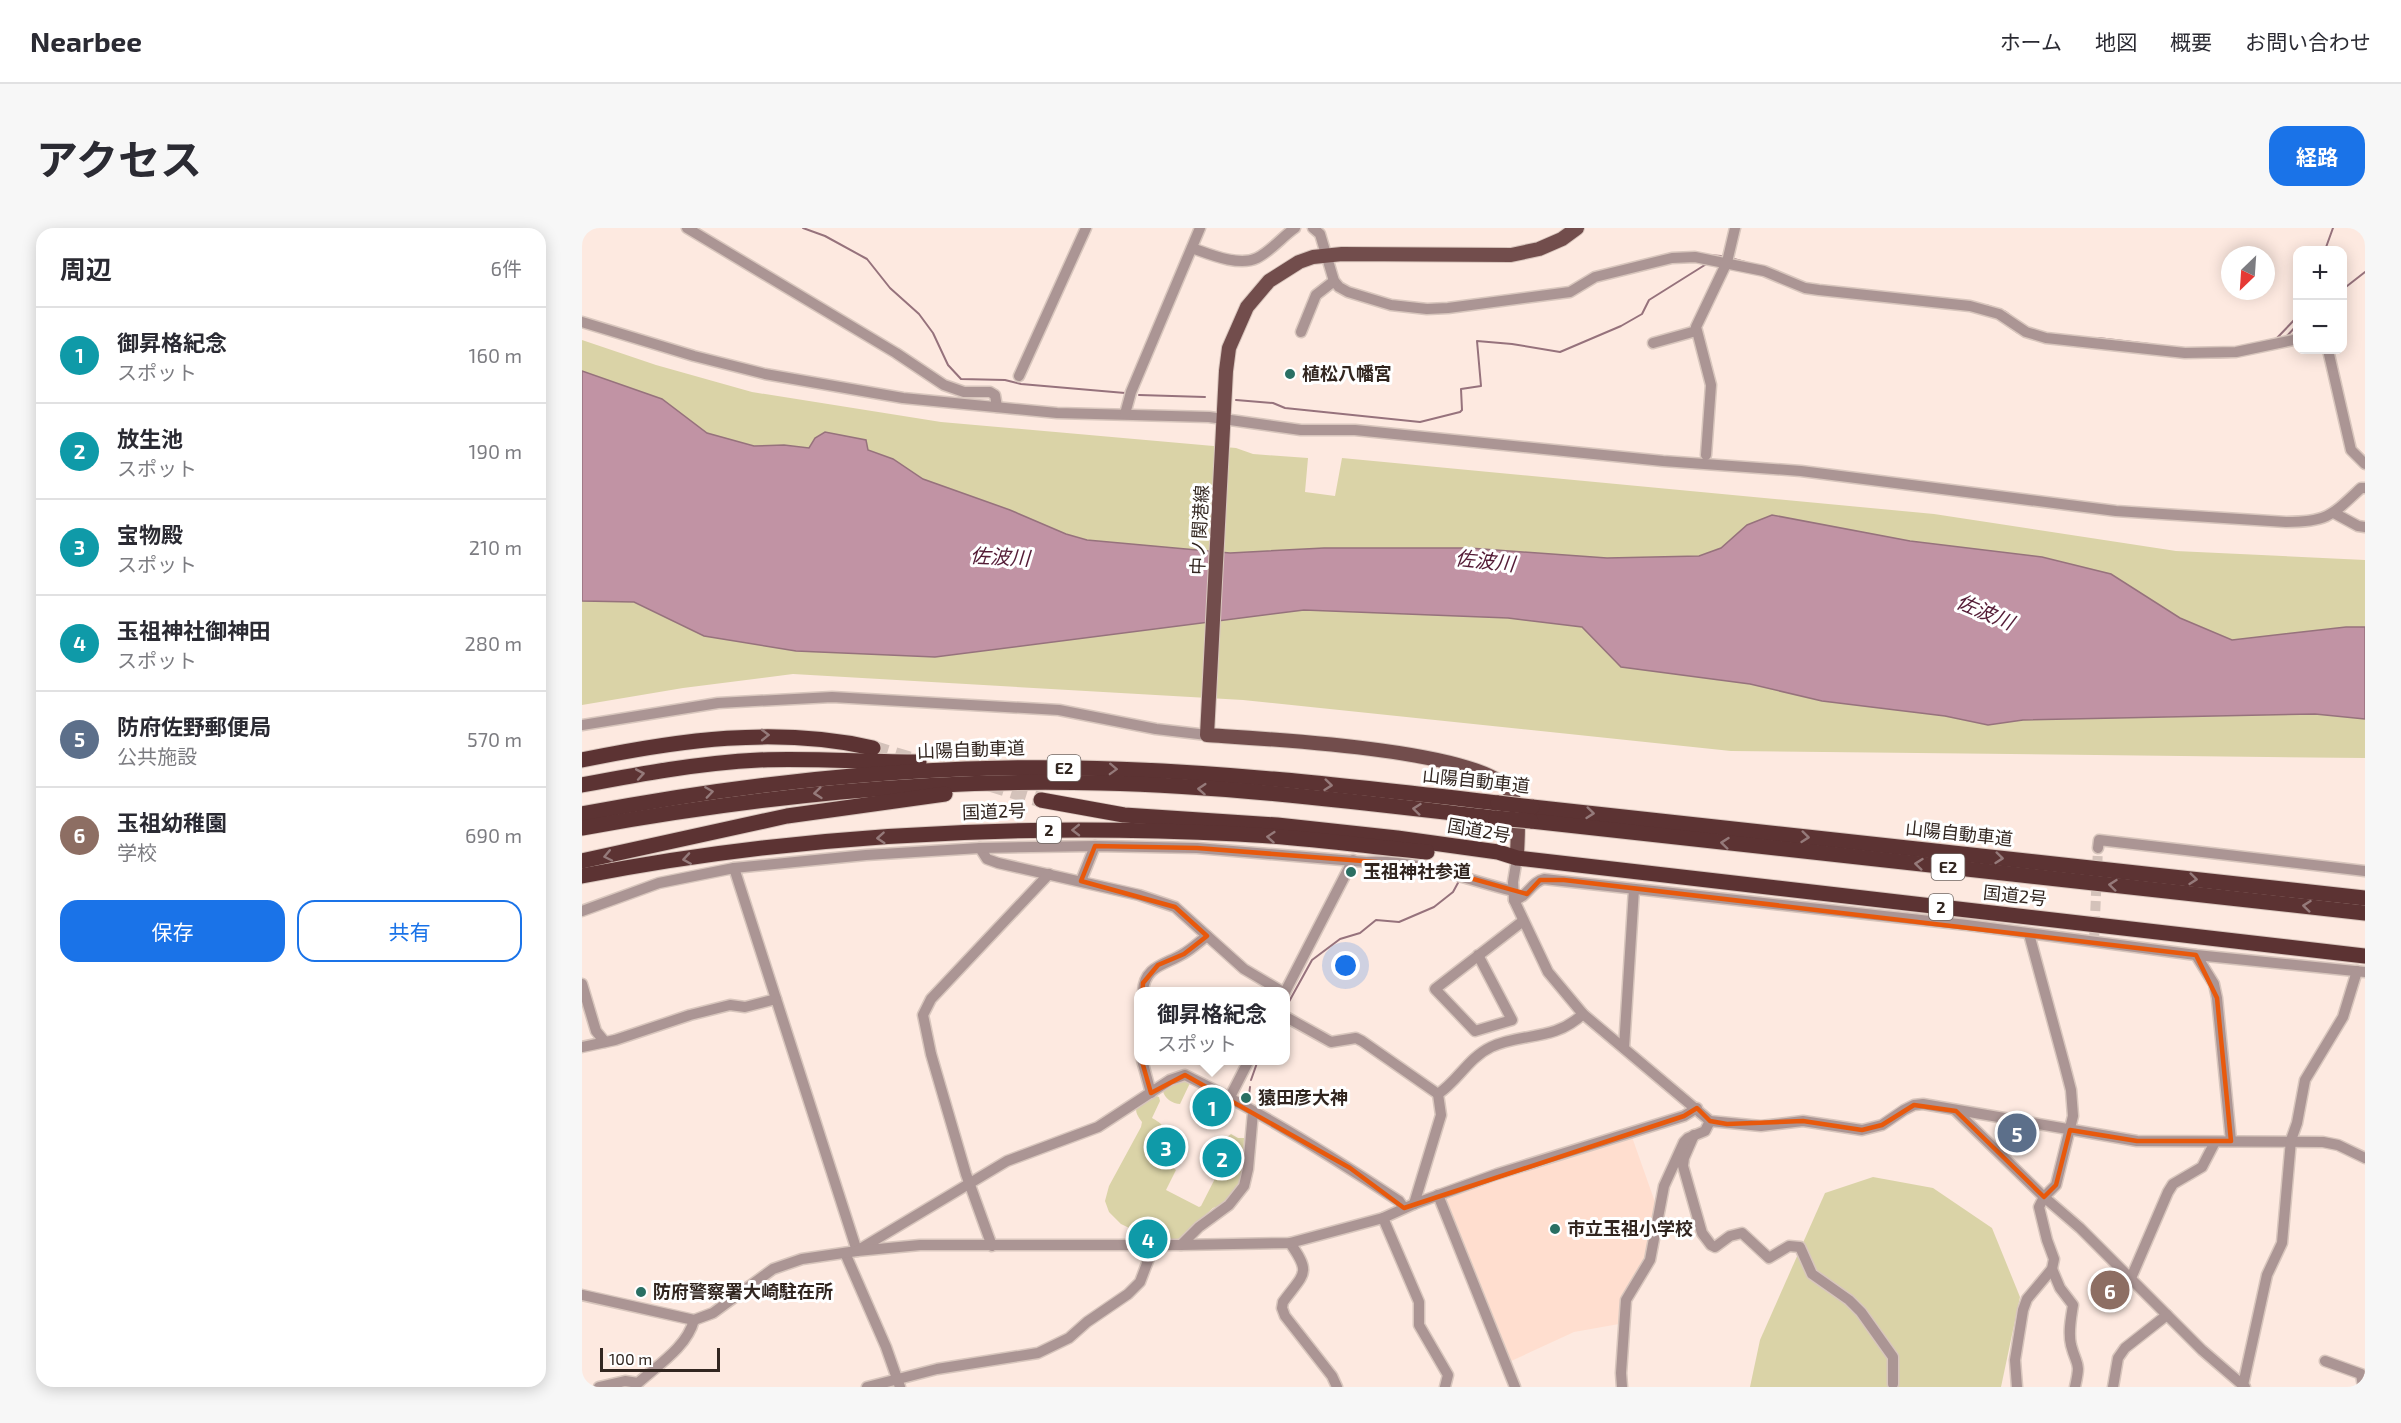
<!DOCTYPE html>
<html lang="ja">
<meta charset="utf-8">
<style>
:root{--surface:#fff;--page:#f7f7f7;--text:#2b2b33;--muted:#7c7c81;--line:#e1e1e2;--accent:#1a73e8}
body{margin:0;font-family:"Exo 2","Noto Sans JP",sans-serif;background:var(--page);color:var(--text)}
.controls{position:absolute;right:18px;top:18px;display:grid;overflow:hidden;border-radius:12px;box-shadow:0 3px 15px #0003}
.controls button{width:54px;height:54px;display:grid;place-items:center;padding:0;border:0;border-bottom:2px solid var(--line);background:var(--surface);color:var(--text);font:30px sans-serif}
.compass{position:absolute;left:1639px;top:18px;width:54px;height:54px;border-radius:50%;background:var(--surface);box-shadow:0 3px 15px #0003;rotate:205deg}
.scale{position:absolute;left:18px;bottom:15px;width:120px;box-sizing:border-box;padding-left:6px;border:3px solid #322620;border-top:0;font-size:16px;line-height:21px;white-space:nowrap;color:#322620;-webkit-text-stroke:4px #fff;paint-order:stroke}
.you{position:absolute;left:764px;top:738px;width:21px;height:21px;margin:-15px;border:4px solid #fff;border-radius:50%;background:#1a73e8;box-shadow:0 0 0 9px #1a73e833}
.badge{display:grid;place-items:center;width:39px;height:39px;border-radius:50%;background:var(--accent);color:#fff;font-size:20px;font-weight:700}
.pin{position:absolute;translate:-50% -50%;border:3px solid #fff;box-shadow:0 2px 6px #0006}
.popup{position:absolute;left:552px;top:759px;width:156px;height:78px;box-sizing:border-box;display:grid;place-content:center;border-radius:12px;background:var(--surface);filter:drop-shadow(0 2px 4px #0005);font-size:20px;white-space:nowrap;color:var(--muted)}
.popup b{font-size:22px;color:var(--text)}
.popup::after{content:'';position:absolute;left:50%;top:100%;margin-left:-12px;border:12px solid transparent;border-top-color:var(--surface)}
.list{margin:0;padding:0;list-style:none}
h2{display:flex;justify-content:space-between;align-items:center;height:78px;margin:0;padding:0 24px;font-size:26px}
h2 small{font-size:20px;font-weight:400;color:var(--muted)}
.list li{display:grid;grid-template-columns:39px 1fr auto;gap:18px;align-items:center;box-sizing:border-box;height:96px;padding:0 24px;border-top:2px solid var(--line)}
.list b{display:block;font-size:22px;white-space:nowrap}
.list p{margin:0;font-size:20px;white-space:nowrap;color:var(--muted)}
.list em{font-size:20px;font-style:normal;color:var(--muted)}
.actions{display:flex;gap:12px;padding:18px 24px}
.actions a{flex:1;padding:14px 0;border:2px solid var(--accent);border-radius:18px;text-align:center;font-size:21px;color:var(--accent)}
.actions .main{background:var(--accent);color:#fff}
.map{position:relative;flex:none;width:1783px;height:1159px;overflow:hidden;border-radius:18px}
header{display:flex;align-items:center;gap:36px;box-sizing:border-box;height:84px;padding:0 30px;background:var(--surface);border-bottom:2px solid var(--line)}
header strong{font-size:28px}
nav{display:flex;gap:33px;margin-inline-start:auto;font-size:21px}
.intro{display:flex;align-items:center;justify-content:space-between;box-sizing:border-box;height:144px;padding:0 36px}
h1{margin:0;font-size:42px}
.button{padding:15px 27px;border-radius:18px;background:var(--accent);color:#fff;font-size:21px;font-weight:700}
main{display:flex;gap:36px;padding:0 36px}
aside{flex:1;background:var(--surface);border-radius:18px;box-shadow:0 3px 15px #0003}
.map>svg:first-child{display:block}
</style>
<header>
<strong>Nearbee</strong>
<nav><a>ホーム</a><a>地図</a><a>概要</a><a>お問い合わせ</a></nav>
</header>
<div class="intro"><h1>アクセス</h1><a class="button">経路</a></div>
<main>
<aside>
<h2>周辺<small>6件</small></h2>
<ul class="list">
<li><span class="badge" style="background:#0f9aa8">1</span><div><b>御昇格紀念</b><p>スポット</p></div><em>160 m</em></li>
<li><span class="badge" style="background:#0f9aa8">2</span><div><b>放生池</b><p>スポット</p></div><em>190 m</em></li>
<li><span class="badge" style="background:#0f9aa8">3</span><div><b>宝物殿</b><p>スポット</p></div><em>210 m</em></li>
<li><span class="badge" style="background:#0f9aa8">4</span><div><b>玉祖神社御神田</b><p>スポット</p></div><em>280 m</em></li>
<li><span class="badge" style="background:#5c6f8a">5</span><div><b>防府佐野郵便局</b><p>公共施設</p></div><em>570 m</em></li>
<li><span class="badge" style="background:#8d6e63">6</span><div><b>玉祖幼稚園</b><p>学校</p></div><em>690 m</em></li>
</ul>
<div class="actions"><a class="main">保存</a><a>共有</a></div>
</aside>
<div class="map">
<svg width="1783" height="1159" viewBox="0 0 1783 1159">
<rect width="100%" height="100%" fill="#fde9e0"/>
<path fill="#ffdecf" d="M1050,909L1074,977L1066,1026L1037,1096L992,1104L927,1134L863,970Z"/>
<g fill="#dad3a7">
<path d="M0,112L74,137L170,164L359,194L654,220L671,226L726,230L723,264L753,268L760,230L1352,286L1594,323L1783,332V399H1764L1650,412L1598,390L1529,346L1460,329L1328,313L1165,297L1139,320L1117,328L1025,330L742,320L648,325L505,312L484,306L428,282L341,251L311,231L286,222L233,210L227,220L202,217L172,218L125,205L80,171L0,144Z"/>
<path d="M0,373L52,374L122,408L214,423L353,429L722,382L926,390L1000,399L1039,439L1168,456L1240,473L1363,488L1406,497L1441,492L1733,486L1783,491V530L1149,523L661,472L211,446L101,460L0,477Z"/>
<path d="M601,853L608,855L598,876C591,876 582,870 581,863L591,855Z"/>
<path d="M572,867L577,869L578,873L570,890C588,899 583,908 577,923L585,927L588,923H592L596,929L589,938L594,942L584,962L617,979L619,978L643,931L650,925L645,909L649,906L656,910H662L660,953L644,975L631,980L597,1011L572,1012L539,996L527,984L523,973L527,958L559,899L560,894C547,877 558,876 572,867Z"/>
<path d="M1291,949L1351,960L1410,1000L1438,1069L1419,1159H1168L1178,1112L1243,965Z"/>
</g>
<path fill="#c193a4" stroke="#96727c" stroke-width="1.5" d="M0,143L80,171L125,205L172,218L202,217L227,220L233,210L243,204L284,212L286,222L311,231L341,251L428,282L484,306L505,312L648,325L742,320H887L1025,330L1117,328L1139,320L1165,297L1190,287L1328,313L1460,329L1529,346L1598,390L1650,412L1764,399H1783V491L1733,486L1441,492L1406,497L1363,488L1240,473L1168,456L1039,439L1000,399L926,390L722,382L353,429L214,423L122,408L52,374L0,373Z"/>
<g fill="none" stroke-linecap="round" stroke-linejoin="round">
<g stroke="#96727c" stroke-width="2">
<path d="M221,0L243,8L285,31L308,60L337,86L351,105L366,137L379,151L423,152L439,156L543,165"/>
<path d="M1743,22L1751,0"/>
<path d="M1126,27L1139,28"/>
<path d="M1152,31L1163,34"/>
<path d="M1760,62L1783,44"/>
<path d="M1404,77L1424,84L1429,88"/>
<path d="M1423,96L1436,105"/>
<path d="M1704,109L1716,96"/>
<path d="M1516,110L1567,116"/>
<path d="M1694,111L1716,88"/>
<path d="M1613,130L1649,129"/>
<path d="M557,167L623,169"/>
<path d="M654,172L691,175L703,180L838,194L878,184L880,182L879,161L899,158L895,113L930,116L978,124L1039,98L1060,86L1067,72L1126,35"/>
<path d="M704,779L730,732L758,711L778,705L794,692L817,694L852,679L871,664L877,653"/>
<path d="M669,852L675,835"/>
<path d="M666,875L668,859"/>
</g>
<path stroke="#d4c2ba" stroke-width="10" stroke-dasharray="10 5" stroke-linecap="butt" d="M1512,713L1516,620"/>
<g stroke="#d4c2ba" stroke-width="15" stroke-dasharray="15 8" stroke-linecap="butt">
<path d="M291,520L331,532"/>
<path d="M408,556L459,572"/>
</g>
<defs>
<g id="minor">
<path d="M105,0L314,125L362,157L382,164H408L413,167L415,179"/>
<path d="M731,0L738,6L752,53L757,59L766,64L809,77L845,81L866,80L988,64L1013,49L1090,30L1113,29L1182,43L1223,60L1237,62L1388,78L1417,86L1444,104L1464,110L1603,125L1654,124L1716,111"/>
<path d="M610,20C627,26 657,39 675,30C689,23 700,9 713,0"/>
<path d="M0,94L112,128L183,146L321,170L475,185L627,189L719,202H773L1081,233L1219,243L1534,283L1704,294C1746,294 1750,287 1779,260H1783"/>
<path d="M719,104L734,67L752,53"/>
<path d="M1071,115L1114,103"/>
<path d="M1746,122L1769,222L1783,236"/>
<path d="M437,148L504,0"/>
<path d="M543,186L549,164L618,0"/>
<path d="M1124,227L1129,157L1114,99L1145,34L1153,0"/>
<path d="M1752,285L1776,298L1783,299"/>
<path d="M0,497L136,475L250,469L477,482L574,501L625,507"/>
<path d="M398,620L405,631L416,635L557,667L593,679L662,741L701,764"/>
<path d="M1516,620L1517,612L1783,643"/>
<path d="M935,630L931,654L932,672L966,744L1001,786L1128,893L1179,898L1221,893L1280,902L1300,897L1322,882L1332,877L1341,876L1555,913L1741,914L1756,917L1783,930"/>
<path d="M152,640L275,1023"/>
<path d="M499,653L513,618"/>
<path d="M932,672C946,669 949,654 962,651L1385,697L1614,727L1783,744"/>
<path d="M0,683L77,655L152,640L284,627L398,620L513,618L615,620L784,634C835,631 882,651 931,663"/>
<path d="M896,727L930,792L893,803L853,761L941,693"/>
<path d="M1614,727L1632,756L1635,770L1649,913"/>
<path d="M0,756L14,803L23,814"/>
<path d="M561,764C562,738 583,737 601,726C610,721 617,714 625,708"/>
<path d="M703,764L771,632"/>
<path d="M704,789L749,814L774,810L780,813L856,866"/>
<path d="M0,819L33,812L108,787L148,777L163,779L194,771"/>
<path d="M1042,820L1052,661"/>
<path d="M560,832L569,865"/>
<path d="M648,869L667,832"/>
<path d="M1374,883L1462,969L1498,1000L1620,1122L1663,1159"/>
<path d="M1112,907L1102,930L1101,938L1120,1005L1129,1017L1133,1019L1148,1008L1160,1005L1187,1030L1207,1018L1218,1019L1230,1046L1267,1072L1279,1084L1311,1129V1156"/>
<path d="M856,967L933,1159"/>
<path d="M832,976L859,887L856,866C876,853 886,830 909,819C941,804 971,814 1001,786"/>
<path d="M801,990L837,1074V1097L866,1147L863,1159"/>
<path d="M708,1015C730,1046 722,1045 701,1074L700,1080L703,1088L750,1148L755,1159"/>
<path d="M599,1017L617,999L647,977L662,958L666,941L671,884"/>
<path d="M410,1018L384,946L349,826L341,787L349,771L467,646"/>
<path d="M278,1021L425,933L516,899L588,852L603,847C677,883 748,927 817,973L822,980"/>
<path d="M263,1025L304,1119L318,1159"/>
<path d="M1470,1041L1478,1060L1491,1077C1489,1090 1486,1104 1489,1117C1495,1140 1499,1132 1493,1159"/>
<path d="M1549,1050L1586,964L1591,956L1620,939L1633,914"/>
<path d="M0,1067L112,1092L131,1085L191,1041L220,1031L275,1023L338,1017H599L708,1015L801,990L832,976L915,946L1102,888L1115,880"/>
<path d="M1743,1133L1779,1146L1781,1159"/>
<path d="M1661,1157L1685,1047L1700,1015L1709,912L1715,895L1723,852L1761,789L1775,743"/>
<path d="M17,1159L43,1153L56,1155C76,1137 105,1119 112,1092"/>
<path d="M285,1159L355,1141L456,1125L487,1110L505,1094L546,1066L558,1054L572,1017"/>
<path d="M1040,1159L1039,1145L1044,1072L1068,1032L1082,958L1102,914L1106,910L1123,903L1128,893"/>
<path d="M1435,1159L1433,1132L1441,1082L1445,1071L1470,1041L1472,1031L1465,1012L1457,979L1462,969L1474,957L1491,888L1489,862L1482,835L1447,706"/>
<path d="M1531,1159L1536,1130L1543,1120L1585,1087"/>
</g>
<path id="major" d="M935,630C935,607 941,577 924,559C889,521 682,511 625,507L644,143L647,120L665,79L687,53L717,34L731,29L760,26L929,27L957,21L980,11L995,0"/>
<g id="highway">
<path d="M0,532C97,512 193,498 291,520"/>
<path d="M0,557C58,546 117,535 177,532C230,530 284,534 337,534"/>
<path d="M459,572L542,587L695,597L815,610L916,624L935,630L1783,728"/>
<path d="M950,579L1783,670"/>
<path d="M0,586C162,555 327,537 492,540C634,542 775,559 916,575"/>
<path d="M949,593L1783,685"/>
<path d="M0,600C173,569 343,550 519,555C651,558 783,575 914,590"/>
<path d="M0,633L205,588L363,566"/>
<path d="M0,648C215,606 437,595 656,606C719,609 782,618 845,624"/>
</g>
</defs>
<use href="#minor" stroke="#d8c6bd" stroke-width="13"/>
<use href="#major" stroke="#d8c6bd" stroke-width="16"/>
<use href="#highway" stroke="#d8c6bd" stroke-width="17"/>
<use href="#minor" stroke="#ab9594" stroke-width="10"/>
<use href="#major" stroke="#724d4c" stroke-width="14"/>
<use href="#highway" stroke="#5c3333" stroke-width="15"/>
<defs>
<g id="highway-bridge">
<path d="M916,575L950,579"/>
<path d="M914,590L949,593"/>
</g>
</defs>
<use href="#highway-bridge" stroke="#d8c6bd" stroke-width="17" stroke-linecap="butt"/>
<use href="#highway-bridge" stroke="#5c3333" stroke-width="15"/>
</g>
<defs><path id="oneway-chevron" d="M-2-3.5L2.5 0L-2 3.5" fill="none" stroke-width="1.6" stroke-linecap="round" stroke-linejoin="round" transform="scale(1.5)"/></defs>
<g stroke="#957a7a">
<use href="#oneway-chevron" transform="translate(183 507) rotate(-1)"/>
<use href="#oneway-chevron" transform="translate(531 541) rotate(2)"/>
<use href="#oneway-chevron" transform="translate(58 546) rotate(-10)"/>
<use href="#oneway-chevron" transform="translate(746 557) rotate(6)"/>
<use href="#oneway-chevron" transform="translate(620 561) rotate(-176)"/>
<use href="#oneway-chevron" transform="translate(127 564) rotate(-8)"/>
<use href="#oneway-chevron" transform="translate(236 565) rotate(174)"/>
<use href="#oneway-chevron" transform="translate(835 581) rotate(-174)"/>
<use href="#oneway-chevron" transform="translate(1008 585) rotate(6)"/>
<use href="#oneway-chevron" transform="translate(494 602) rotate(179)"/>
<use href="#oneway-chevron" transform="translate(689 609) rotate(-175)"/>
<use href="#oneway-chevron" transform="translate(1223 609) rotate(6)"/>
<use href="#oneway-chevron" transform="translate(299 610) rotate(176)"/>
<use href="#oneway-chevron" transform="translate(1143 615) rotate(-174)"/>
<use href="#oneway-chevron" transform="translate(26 628) rotate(168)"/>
<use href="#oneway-chevron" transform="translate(1417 630) rotate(6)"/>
<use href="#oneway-chevron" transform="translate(105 631) rotate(171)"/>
<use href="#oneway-chevron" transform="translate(1337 636) rotate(-174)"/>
<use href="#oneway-chevron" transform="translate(1611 651) rotate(6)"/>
<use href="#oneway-chevron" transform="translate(1531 657) rotate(-174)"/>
<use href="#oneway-chevron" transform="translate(1725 678) rotate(-174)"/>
</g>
<path fill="none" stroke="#e8590c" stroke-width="4.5" stroke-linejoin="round" d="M513,618L615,620L845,638L945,666L958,652H982L1614,727L1635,770L1649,913H1555L1488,902L1474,957L1462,969L1374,883L1332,877L1300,897L1280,902L1221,893L1145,896L1128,893L1115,880L1102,888L822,980L768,940L603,847L569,865L557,823L561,755L576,737L602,726L625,708L593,679L499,653Z"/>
<g fill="#2a6f63" stroke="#fff" stroke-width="2">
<circle cx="708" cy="146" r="6"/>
<circle cx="769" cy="644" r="6"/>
<circle cx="664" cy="870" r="6"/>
<circle cx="973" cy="1001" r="6"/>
<circle cx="59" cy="1064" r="6"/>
</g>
<g text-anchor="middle" stroke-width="6" stroke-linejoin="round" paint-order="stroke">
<g fill="#fff" stroke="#706763" stroke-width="1.5">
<rect x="465.5" y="527" width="33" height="26" rx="4.5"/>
<rect x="455" y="589" width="24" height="26" rx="4.5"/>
<rect x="1349.5" y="626" width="33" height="26" rx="4.5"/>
<rect x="1347" y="666" width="24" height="26" rx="4.5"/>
</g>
<g font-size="16" font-weight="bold" fill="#322620">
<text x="482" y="546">E2</text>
<text x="467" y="608">2</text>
<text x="1366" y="645">E2</text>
<text x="1359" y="685">2</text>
</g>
<g font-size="18" font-weight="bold" fill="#322620" stroke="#fff" text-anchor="start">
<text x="720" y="152">植松八幡宮</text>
<text x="781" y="650">玉祖神社参道</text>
<text x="676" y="876">猿田彦大神</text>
<text x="985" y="1007">市立玉祖小学校</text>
<text x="71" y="1070">防府警察署大崎駐在所</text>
</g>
<g font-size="18" fill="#322620" stroke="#fff">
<text transform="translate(618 302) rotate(-87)" y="6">中ノ関港線</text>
<text transform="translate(389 522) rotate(-2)" y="6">山陽自動車道</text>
<text transform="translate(894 553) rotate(6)" y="6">山陽自動車道</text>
<text transform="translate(412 584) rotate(-2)" y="6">国道2号</text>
<text transform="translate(897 603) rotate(10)" y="6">国道2号</text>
<text transform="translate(1377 606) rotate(6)" y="6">山陽自動車道</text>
<text transform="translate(1433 668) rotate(6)" y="6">国道2号</text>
</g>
<g font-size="20" font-style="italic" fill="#541c36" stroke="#fff">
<text transform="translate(418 329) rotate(3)" y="7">佐波川</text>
<text transform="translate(903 333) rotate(6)" y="7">佐波川</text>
<text transform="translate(1403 384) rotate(23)" y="7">佐波川</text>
</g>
</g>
</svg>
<div class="controls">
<button>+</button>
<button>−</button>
</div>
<svg class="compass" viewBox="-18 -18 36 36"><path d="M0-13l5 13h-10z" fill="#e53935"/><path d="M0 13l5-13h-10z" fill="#7c7c81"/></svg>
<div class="scale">100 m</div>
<div class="you"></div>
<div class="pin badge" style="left:630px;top:879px;background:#0f9aa8">1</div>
<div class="popup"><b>御昇格紀念</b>スポット</div>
<div class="pin badge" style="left:640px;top:930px;background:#0f9aa8">2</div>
<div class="pin badge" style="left:584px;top:919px;background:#0f9aa8">3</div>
<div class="pin badge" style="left:566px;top:1011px;background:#0f9aa8">4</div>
<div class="pin badge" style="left:1435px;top:905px;background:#5c6f8a">5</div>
<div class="pin badge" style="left:1528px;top:1062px;background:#8d6e63">6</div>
</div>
</main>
